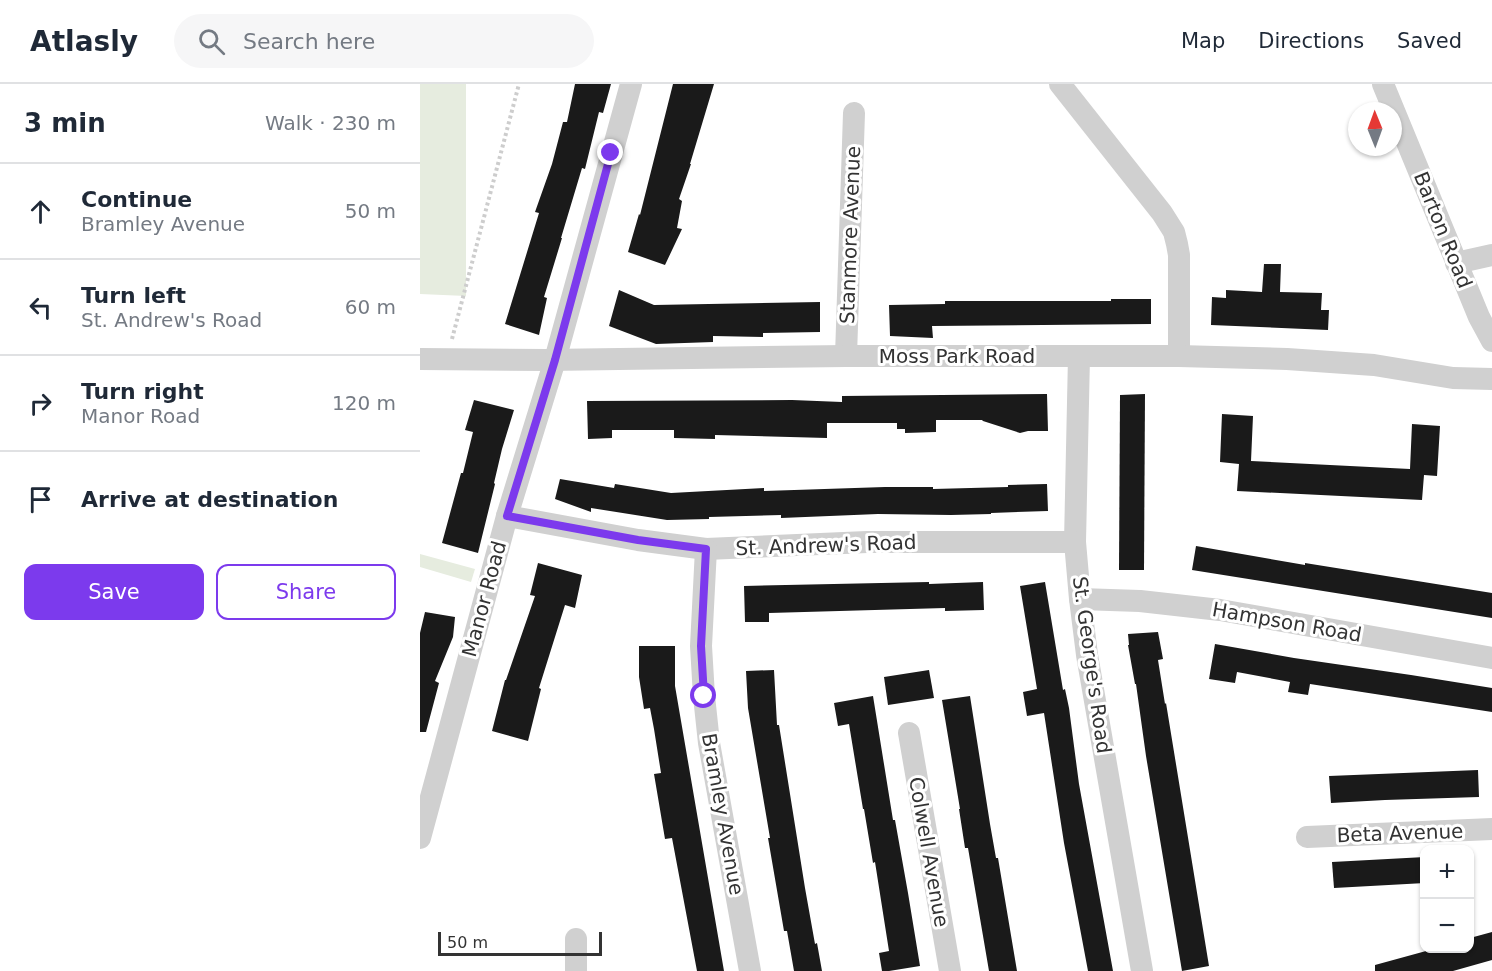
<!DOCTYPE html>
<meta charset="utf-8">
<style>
:root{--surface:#fff;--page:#f6f6f7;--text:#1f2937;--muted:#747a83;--line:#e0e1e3;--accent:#7c3aed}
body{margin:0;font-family:"DejaVu Sans",sans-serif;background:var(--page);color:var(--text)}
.controls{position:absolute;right:18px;bottom:18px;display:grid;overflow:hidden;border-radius:12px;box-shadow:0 2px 4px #0004}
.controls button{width:54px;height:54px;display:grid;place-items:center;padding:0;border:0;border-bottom:2px solid var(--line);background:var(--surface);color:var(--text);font:30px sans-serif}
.compass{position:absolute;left:928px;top:18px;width:54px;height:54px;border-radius:50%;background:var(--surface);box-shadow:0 2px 4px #0004;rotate:359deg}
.scale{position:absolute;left:18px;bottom:15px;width:164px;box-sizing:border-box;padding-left:6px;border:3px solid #333;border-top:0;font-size:16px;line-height:21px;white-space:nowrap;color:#333;-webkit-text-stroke:4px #fff;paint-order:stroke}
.stop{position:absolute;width:18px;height:18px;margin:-14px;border:4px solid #7c3aed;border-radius:50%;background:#fff}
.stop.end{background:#7c3aed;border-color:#fff;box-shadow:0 2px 6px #0008}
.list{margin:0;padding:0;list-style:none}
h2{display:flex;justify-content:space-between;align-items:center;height:78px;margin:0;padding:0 24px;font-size:26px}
h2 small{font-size:20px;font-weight:400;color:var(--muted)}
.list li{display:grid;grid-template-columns:39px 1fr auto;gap:18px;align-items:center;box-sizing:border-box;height:96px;padding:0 24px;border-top:2px solid var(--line)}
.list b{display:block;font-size:22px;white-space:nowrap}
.list p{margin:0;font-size:20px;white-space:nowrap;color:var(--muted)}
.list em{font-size:20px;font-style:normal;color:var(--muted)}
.actions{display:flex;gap:12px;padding:18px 24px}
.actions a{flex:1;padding:14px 0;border:2px solid var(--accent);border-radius:12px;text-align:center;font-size:21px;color:var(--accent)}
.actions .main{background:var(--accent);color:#fff}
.icon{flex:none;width:33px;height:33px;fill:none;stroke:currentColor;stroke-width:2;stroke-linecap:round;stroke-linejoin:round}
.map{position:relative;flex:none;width:1072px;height:887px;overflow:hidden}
header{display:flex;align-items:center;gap:36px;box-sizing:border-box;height:84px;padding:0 30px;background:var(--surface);border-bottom:2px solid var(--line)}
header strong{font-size:28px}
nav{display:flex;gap:33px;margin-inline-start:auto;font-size:21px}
.search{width:420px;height:54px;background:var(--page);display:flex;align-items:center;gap:15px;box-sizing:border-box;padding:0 21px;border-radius:33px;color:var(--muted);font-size:22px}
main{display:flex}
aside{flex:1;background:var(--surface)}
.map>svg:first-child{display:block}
</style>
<header>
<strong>Atlasly</strong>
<div class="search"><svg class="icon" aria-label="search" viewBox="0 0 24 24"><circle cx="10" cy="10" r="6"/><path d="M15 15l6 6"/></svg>Search here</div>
<nav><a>Map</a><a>Directions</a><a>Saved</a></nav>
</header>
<main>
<aside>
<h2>3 min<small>Walk · 230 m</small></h2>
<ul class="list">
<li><svg class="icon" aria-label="ahead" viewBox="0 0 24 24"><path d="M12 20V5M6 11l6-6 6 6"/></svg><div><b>Continue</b><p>Bramley Avenue</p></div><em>50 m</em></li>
<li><svg class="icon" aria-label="left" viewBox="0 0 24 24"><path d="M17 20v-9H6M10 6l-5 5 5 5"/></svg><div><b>Turn left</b><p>St. Andrew's Road</p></div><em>60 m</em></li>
<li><svg class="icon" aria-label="right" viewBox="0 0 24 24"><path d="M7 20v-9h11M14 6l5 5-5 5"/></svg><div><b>Turn right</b><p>Manor Road</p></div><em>120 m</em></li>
<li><svg class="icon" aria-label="arrive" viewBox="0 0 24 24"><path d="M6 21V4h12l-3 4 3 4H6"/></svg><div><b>Arrive at destination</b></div></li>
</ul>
<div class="actions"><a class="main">Save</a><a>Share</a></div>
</aside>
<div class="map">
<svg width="1072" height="887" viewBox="0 0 1072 887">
<rect width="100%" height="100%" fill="#fff"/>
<g fill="#e6ecdf">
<path d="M0,0H46V212L0,210Z"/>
<path d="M0,470L55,485L51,498L0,483Z"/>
</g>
<g fill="#1a1a1a">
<path d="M155,0H191L183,29L179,28L165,85L162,84L141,154H142L124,213L127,214L119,251L85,240L119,129L115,128L132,80L143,38H147Z"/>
<path d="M253,0H294L270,80H271L259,115L262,117L257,144L262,145L245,181L208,168L219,130L220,131Z"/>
<path d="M844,180H861L860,208L902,209L901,226H909L908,246L791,241L792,213L806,214V206L842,208Z"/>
<path d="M199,206L234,221L400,218V248L343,249V253L293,252V258L236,260L189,242Z"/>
<path d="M691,215H731V240L512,242L513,254L470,252L469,221L525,220V217H691Z"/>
<path d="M627,310L628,347H608L600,349L563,337L562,336H516V348L485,349V345H477V339H407V354L295,351V355L254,354V346H192V354L168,355L167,317L372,316L422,318V312Z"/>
<path d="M725,310L724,486H699L700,311Z"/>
<path d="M54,316L94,326L82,365L74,399L75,400L58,469L22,459L41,389H43L53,348L45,346Z"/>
<path d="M802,330L833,332L831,377L990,385L992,340L1020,342L1017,392L1004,391L1002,416L817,407L819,380L800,378Z"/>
<path d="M140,395L194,404L195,400L251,409L344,404V407L465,403H513V405L588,403V401L627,400L628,427L571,429V430L531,431L458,430L361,434V431L289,433V435L247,436L171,424V428L135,415Z"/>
<path d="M776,462L885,481V479L1072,509V534L772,486Z"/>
<path d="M118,479L162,491L155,524L145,521L119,604L121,605L108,657L72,647L85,596H86L115,512L110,511Z"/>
<path d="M509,498V500L563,498L564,526L525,527V524L349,529V538H325L324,502Z"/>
<path d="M625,498L643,606L645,605L649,624L659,700L693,887H668L644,759L624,629L607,632L603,608L617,605L600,502Z"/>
<path d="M5,528L35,533L33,553L15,597L19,599L6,648H0V549Z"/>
<path d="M738,548L743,575L738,576L745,620L746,619L789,882L762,887L726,672L716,600H715L708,561H709L708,550Z"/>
<path d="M795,560L874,574L991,591L1072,604V628L890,600L888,611L868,608L870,598L817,588L815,599L789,595Z"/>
<path d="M219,562H255V602L304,887H277L252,754L245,755L234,690L241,689L234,645L230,624L224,625L219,593Z"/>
<path d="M354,586L357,641H359L385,804L395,860L397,859L402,887H374L367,847H364L348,754H350L328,624L326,587Z"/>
<path d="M509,586L514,614L468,621L464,593Z"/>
<path d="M453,612L473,736H475L488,809L500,882L469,887H462L459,869L469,867L466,848L455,778L453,779L444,725H443L429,640L418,642L414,619Z"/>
<path d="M550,612L570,740L576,774H578L597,887H569L548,764H545L539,725H540L522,616Z"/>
<path d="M1058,686L1059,713L965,716L911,719L909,692Z"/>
<path d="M1005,773V799L914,804L912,778Z"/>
<path d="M1072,848V876L1033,887H955V881L1017,864H1050V854Z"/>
</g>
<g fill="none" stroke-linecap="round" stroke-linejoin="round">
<path stroke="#cdcdcd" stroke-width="4" stroke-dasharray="3 3" stroke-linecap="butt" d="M32,255L99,0"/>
<g stroke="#d0d0d0" stroke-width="22">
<path d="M640,0L742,129L754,148L757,160L759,171V272"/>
<path d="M963,0L1059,233L1072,257"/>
<path d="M1036,179L1072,171"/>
<path d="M426,272L434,29"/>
<path d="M659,272L655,458L660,515L667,571L722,887"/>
<path d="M0,275L127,276L426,272H759L867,275L954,281L1033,294L1072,295"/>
<path d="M87,432L218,456L286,465L447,458H655"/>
<path d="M286,465L281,562L284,612L289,659L330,887"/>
<path d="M660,515L720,517L800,526L1072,574"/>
<path d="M489,649L530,887"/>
<path d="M887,753L1072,745"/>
<path d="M0,754L87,432L135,276L211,0"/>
<path d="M156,855V887"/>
</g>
</g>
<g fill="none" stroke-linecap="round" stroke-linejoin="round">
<path stroke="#7c3aed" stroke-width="8" d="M191,69L135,276L87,432L218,456L286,465L281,562L284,612"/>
</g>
<g text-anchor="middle" stroke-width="6" stroke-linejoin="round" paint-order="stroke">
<g font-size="20" fill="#333" stroke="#fff">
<text transform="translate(1023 146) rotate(68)" y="7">Barton Road</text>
<text transform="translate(430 151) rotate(-88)" y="7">Stanmore Avenue</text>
<text x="537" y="279">Moss Park Road</text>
<text transform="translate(406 461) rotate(-2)" y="7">St. Andrew's Road</text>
<text transform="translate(64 515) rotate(-75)" y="7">Manor Road</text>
<text transform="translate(867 538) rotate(10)" y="7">Hampson Road</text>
<text transform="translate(672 581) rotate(82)" y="7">St. George's Road</text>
<text transform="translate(303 730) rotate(80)" y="7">Bramley Avenue</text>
<text transform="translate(980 749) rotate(-2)" y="7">Beta Avenue</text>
<text transform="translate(509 768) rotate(80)" y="7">Colwell Avenue</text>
</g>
</g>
</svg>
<div class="controls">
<button>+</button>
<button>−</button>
</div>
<svg class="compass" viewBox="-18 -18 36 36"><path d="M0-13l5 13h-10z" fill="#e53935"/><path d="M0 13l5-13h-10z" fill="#747a83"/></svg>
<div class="scale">50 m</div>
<div class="stop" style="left:284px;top:612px"></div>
<div class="stop end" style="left:191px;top:69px"></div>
</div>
</main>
